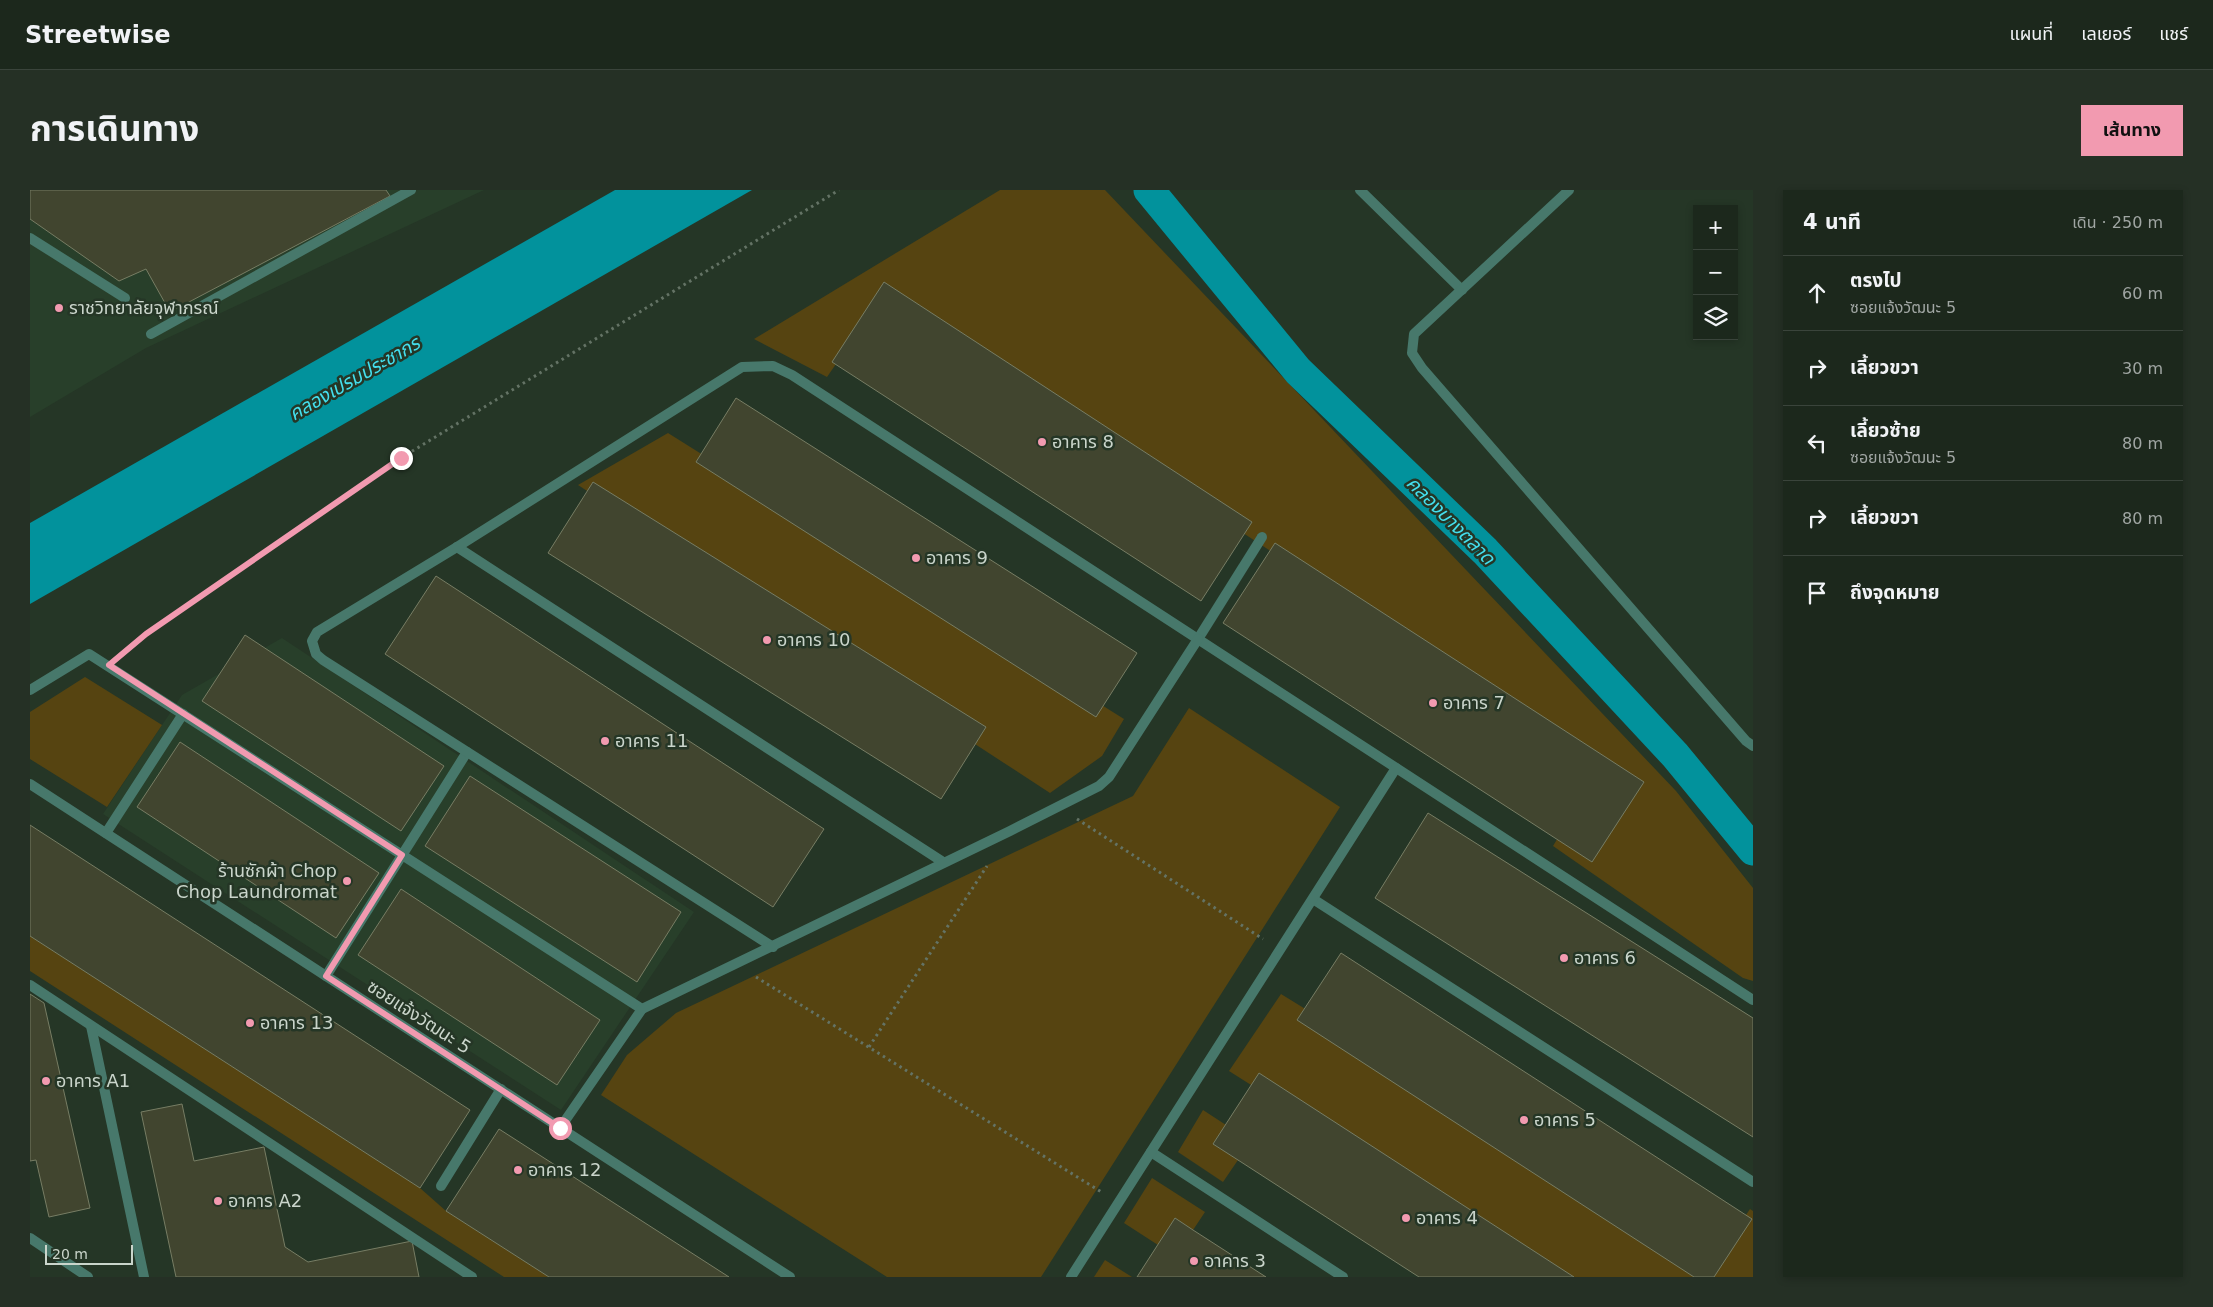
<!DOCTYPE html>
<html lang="th">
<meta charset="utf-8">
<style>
:root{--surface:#1c281c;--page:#253025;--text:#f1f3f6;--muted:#a0a6a3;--line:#3a443b;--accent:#f29ab0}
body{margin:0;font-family:"DejaVu Sans","Noto Sans Thai",sans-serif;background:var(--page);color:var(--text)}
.controls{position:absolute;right:15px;top:15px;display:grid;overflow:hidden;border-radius:0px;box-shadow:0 2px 8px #0003}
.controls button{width:45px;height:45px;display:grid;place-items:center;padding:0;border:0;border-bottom:1px solid var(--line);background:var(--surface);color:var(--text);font:25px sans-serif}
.scale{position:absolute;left:15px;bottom:12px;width:88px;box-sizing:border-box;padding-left:5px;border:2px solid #cad5cb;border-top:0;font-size:14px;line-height:18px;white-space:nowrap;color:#cad5cb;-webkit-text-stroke:4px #253626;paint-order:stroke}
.stop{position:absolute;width:15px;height:15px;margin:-11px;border:4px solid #f29ab0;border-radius:50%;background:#fff}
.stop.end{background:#f29ab0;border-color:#fff;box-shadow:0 1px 5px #0008}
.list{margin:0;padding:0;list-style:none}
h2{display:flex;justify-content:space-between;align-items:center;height:65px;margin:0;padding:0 20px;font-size:21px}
h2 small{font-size:16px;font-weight:400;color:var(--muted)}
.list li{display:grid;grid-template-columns:32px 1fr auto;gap:15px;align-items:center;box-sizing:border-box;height:75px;padding:0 20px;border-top:1px solid var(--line)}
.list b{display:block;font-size:19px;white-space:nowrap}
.list p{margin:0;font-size:16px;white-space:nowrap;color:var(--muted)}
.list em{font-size:16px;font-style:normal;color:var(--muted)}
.icon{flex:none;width:28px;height:28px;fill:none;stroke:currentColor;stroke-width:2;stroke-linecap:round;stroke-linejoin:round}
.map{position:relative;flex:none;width:1723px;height:1087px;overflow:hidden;border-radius:0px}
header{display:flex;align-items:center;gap:30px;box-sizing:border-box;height:70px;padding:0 25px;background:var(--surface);border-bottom:1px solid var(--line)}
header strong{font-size:24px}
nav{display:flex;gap:28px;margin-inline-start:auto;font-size:18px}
.intro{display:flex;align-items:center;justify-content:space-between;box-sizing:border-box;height:120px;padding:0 30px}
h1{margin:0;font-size:35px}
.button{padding:12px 22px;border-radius:0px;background:var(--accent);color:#111;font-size:18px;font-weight:700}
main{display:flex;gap:30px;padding:0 30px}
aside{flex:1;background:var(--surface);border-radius:0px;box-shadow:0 2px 8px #0003}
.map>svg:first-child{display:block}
</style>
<header>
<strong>Streetwise</strong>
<nav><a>แผนที่</a><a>เลเยอร์</a><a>แชร์</a></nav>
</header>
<div class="intro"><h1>การเดินทาง</h1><a class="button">เส้นทาง</a></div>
<main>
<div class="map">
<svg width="1723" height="1087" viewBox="0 0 1723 1087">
<rect width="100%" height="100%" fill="#253626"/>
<g fill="#283f2a">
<path d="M0,0H454L116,158L0,227Z"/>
<path d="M252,448L664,722L531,920L73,624L152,505Z"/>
</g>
<g fill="#564411">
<path d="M970,0H1075L1646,601L1723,698V791L1713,788L1523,656L1570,578L853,106L797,187L724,149Z"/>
<path d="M638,243L1094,529L1072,566L1020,603L548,295Z"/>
<path d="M55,487L132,535L77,617L0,569V522Z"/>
<path d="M1159,518L1310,617L1011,1087H857L571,905L597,865L646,823L1103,606Z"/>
<path d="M0,746L390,998L416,1021L519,1087H474L0,781Z"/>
<path d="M1251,804L1685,1071L1720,1019L1723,1021V1087H1523L1199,881Z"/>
<path d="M1173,920L1196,935L1183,954L1208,970L1193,992L1148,962Z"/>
<path d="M1122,988L1175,1022L1163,1040L1145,1028L1128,1055L1094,1033Z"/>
<path d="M1075,1070L1102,1087H1064Z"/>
</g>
<path fill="#02929c" d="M585,0H722L0,414V333Z"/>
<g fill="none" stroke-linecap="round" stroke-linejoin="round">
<path stroke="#02929c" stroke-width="31" d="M1119,0L1268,181L1455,361L1645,565L1723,660"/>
</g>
<g fill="#41452f" stroke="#777d64">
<path d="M0,0H356L360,6L140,122L116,79L89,91L0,29Z"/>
<path d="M854,92L1222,332L1171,411L802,172Z"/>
<path d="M706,208L1107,463L1066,527L666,272Z"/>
<path d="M563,292L956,537L911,609L518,363Z"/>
<path d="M1245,353L1614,592L1562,672L1193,433Z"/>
<path d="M406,386L794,639L743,717L355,464Z"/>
<path d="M215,445L414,576L371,641L172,511Z"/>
<path d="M150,552L349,683L306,748L107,617Z"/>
<path d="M440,586L651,722L607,792L395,656Z"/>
<path d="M1398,623L1723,828V947L1345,708Z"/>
<path d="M0,635L440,920L390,998L0,746Z"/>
<path d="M371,699L570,830L527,895L328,765Z"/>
<path d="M1311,763L1722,1029L1684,1087H1664L1267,830Z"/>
<path d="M0,804L14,813L60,1018L19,1027L6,970L0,971Z"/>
<path d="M1229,883L1544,1087H1389L1208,970L1183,954Z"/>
<path d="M152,914L164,971L234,957L255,1057L278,1072L382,1051L389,1087H146L111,922Z"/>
<path d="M469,939L699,1087H519L416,1021Z"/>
<path d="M1145,1028L1163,1040L1236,1087H1107Z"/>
</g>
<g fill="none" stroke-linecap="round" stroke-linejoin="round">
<g stroke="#647365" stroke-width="3" stroke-dasharray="2.5 4" stroke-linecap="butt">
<path d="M94,462L116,445L371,268L809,0"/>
<path d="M1047,629L1233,749"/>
<path d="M726,787L1073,1003"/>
<path d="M839,857L957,676"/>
</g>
<g stroke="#47786b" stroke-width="10">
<path d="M1330,0L1432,100"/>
<path d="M1539,0L1384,144L1382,163L1392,178L1716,551L1723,556"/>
<path d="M0,48L95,108"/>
<path d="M121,144L381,0"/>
<path d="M1168,449L1232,347"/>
<path d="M76,643L153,524"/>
<path d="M296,786L437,562"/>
<path d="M411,996L471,899"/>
</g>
<g stroke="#47786b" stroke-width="10">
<path d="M427,357L913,672"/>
<path d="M0,500L59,464L612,819"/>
<path d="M0,594L760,1087"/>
<path d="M1283,709L1723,992"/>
<path d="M743,757L293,470L286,464L282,451L287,442L427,357L712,177L743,176L762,185L1723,810"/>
<path d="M0,795L442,1087"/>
<path d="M61,836L114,1087"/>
<path d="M530,938L612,819L980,641L1069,596L1079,587L1168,449"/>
<path d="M1121,962L1313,1087"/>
<path d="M0,1048L58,1087"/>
<path d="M1041,1087L1366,578"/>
</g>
</g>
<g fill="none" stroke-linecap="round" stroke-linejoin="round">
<path stroke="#f29ab0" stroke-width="6" d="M371,268L116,444L79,475L372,665L296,786L530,938"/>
</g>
<g fill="#f29ab0" stroke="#253626" stroke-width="2">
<circle cx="29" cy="118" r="5"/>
<circle cx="1012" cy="252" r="5"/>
<circle cx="886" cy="368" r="5"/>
<circle cx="737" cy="450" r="5"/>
<circle cx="1403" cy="513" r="5"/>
<circle cx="575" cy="551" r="5"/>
<circle cx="317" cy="691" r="5"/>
<circle cx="1534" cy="768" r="5"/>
<circle cx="220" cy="833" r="5"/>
<circle cx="16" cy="891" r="5"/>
<circle cx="1494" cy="930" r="5"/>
<circle cx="488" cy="980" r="5"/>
<circle cx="188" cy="1011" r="5"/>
<circle cx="1376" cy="1028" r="5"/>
<circle cx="1164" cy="1071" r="5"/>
</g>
<g text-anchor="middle" stroke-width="5" stroke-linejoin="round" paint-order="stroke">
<g font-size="18" fill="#cad5cb" stroke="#253626" text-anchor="start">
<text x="39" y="124">ราชวิทยาลัยจุฬาภรณ์</text>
<text x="1022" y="258">อาคาร 8</text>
<text x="896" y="374">อาคาร 9</text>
<text x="747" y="456">อาคาร 10</text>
<text x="1413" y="519">อาคาร 7</text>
<text x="585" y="557">อาคาร 11</text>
<text x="307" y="687" text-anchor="end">ร้านซักผ้า Chop<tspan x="307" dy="21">Chop Laundromat</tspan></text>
<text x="1544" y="774">อาคาร 6</text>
<text x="230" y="839">อาคาร 13</text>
<text x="26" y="897">อาคาร A1</text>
<text x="1504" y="936">อาคาร 5</text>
<text x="498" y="986">อาคาร 12</text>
<text x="198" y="1017">อาคาร A2</text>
<text x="1386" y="1034">อาคาร 4</text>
<text x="1174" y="1077">อาคาร 3</text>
</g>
<g font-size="18" fill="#cad5cb" stroke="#253626">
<text transform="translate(389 827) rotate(33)" y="6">ซอยแจ้งวัฒนะ 5</text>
</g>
<g font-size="19" font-style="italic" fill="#44dfed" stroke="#253626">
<text transform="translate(324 188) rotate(-30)" y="7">คลองเปรมประชากร</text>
<text transform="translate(1421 330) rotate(45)" y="7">คลองบางตลาด</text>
</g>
</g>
</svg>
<div class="controls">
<button>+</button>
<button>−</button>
<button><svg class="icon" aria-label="layers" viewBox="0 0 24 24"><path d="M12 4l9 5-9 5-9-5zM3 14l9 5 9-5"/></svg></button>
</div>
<div class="scale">20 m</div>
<div class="stop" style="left:530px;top:938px"></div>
<div class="stop end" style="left:371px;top:268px"></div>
</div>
<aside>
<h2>4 นาที<small>เดิน · 250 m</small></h2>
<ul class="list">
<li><svg class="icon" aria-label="ahead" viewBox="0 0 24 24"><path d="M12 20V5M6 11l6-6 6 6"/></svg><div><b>ตรงไป</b><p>ซอยแจ้งวัฒนะ 5</p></div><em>60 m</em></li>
<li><svg class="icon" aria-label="right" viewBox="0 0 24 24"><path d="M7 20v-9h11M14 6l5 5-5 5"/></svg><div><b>เลี้ยวขวา</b></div><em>30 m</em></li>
<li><svg class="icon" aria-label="left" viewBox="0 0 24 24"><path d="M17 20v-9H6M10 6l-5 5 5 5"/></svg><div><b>เลี้ยวซ้าย</b><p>ซอยแจ้งวัฒนะ 5</p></div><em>80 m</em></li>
<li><svg class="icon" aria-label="right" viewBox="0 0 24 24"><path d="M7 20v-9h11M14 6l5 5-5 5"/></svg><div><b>เลี้ยวขวา</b></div><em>80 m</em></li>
<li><svg class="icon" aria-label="arrive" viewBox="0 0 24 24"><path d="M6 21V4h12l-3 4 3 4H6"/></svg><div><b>ถึงจุดหมาย</b></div></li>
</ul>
</aside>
</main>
